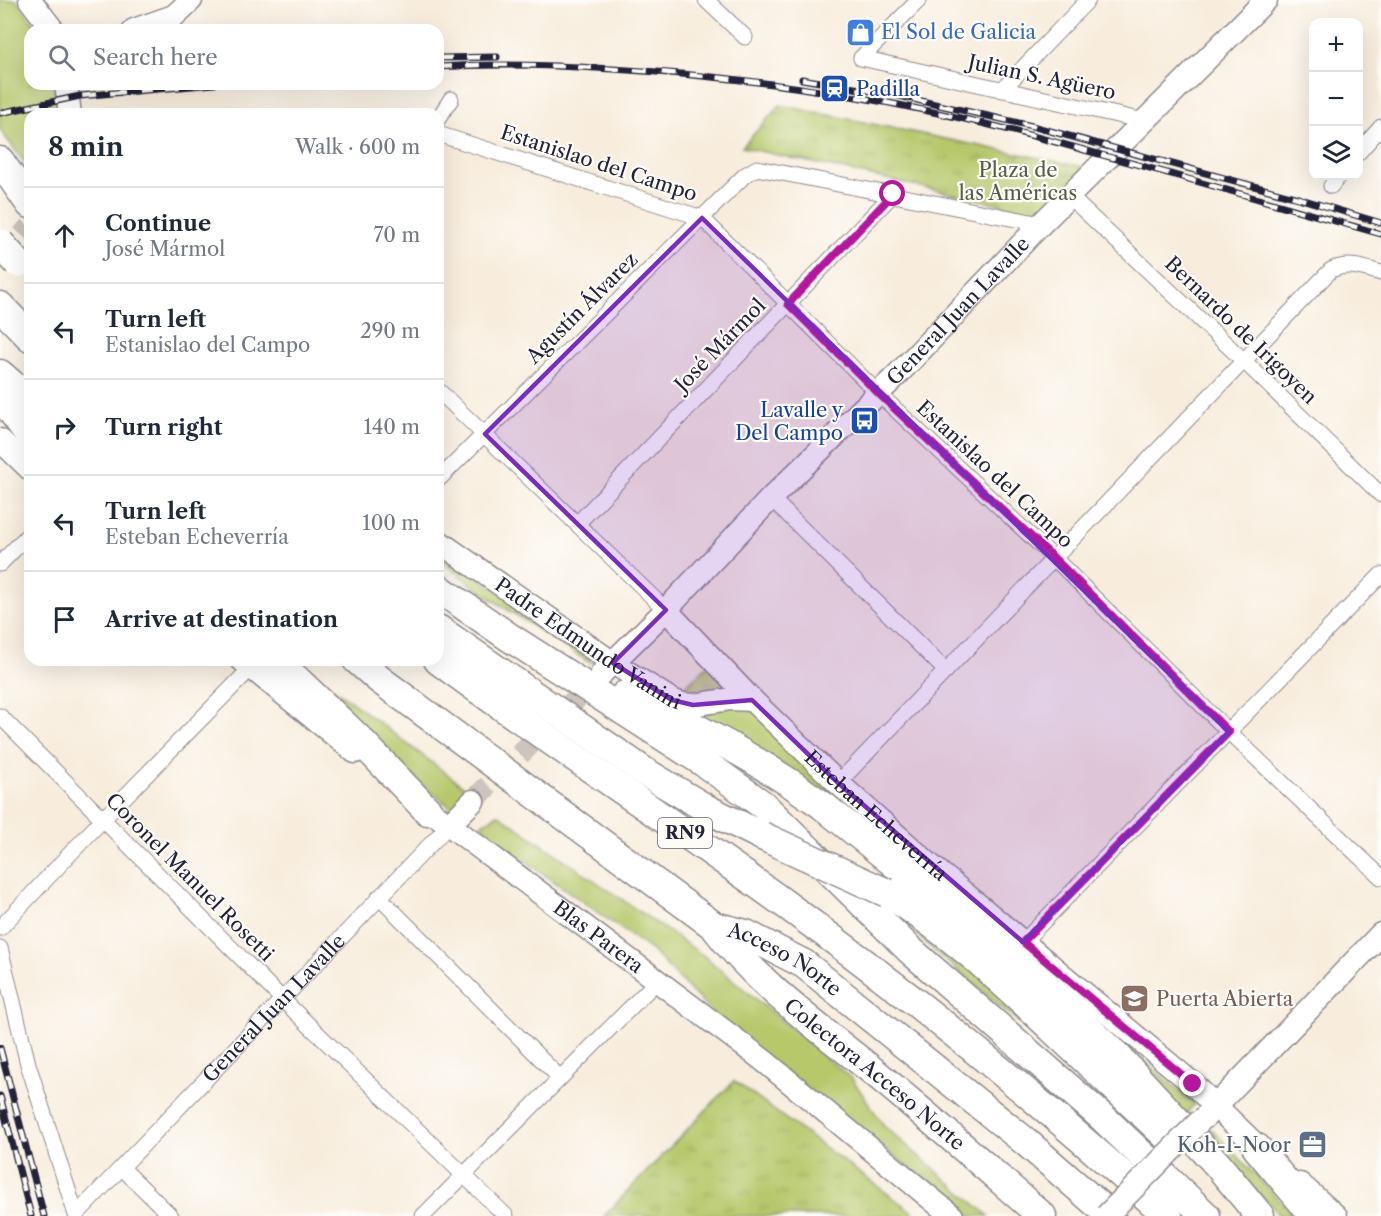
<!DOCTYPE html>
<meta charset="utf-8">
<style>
:root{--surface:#fff;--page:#f2f2f3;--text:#1f2937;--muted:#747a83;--line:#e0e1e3}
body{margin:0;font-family:"Libre Caslon Text",serif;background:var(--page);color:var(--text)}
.controls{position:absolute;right:18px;top:18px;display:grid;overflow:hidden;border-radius:12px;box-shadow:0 6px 24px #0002}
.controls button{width:54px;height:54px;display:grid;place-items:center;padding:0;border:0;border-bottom:2px solid var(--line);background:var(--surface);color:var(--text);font:30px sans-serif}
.stop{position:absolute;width:18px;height:18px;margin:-14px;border:4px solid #b5179e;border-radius:50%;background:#fff}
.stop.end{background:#b5179e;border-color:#fff;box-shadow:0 2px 6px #0008}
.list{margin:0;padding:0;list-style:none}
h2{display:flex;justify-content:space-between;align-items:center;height:78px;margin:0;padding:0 24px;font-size:26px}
h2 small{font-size:20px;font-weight:400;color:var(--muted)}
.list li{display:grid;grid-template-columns:39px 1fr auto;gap:18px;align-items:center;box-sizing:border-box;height:96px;padding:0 24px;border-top:2px solid var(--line)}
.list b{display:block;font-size:22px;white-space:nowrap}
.list p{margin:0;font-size:20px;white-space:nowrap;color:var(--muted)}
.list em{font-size:20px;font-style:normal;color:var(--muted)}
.icon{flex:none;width:33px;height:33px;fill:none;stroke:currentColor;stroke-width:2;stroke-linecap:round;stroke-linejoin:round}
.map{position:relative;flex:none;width:1381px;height:1216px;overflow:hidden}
.search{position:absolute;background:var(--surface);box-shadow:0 6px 24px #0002;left:24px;top:24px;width:420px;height:66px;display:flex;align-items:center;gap:15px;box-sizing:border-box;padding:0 21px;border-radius:18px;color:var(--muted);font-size:22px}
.panel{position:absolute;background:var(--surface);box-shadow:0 6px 24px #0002;left:24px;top:108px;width:420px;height:558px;border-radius:18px}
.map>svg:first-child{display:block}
</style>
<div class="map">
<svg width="1381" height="1216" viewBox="0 0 1381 1216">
<defs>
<pattern id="park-tufts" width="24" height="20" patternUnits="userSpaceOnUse" patternTransform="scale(1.5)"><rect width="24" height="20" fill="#b6c86b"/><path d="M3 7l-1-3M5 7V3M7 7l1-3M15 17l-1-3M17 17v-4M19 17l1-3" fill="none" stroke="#9cac5e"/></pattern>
</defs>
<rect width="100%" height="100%" fill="#fdfcf7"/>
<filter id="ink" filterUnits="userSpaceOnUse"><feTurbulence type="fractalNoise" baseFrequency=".0167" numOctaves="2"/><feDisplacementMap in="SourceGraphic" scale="12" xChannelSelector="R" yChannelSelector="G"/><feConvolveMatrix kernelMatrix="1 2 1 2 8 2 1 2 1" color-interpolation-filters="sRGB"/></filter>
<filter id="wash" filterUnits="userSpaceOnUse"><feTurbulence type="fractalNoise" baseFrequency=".008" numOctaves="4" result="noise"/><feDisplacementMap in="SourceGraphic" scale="24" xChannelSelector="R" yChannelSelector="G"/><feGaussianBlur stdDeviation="1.35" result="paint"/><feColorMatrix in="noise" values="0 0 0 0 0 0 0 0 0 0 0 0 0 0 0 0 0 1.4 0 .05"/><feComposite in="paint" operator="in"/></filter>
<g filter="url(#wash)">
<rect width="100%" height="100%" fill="#f8eddd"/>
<g fill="#b6c86b" stroke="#6c7553" stroke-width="1.5">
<path d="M0,0H16L37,27L38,30H30V84H53L58,114H30V169L0,130Z"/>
<path d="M438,550L596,658L590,663C539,629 484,598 438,558Z"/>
<path d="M296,660L471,792L454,810L420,783Z"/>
<path d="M669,702L745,703L928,873Z"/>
<path d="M498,814L704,956L852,1079L885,1127L989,1216H972L728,1029L651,950L477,827Z"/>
<path d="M886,905L956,951L1092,1084L931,948Z"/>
<path d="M1034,967L1195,1104L1182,1118Z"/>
<path d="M1212,1129L1294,1216H1280L1203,1136Z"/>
</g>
<g fill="url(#park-tufts)" stroke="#6c7553" stroke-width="1.5">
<path d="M780,105L1088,168L1038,213L742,147Z"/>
<path d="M709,664L736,692L699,699L678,693Z"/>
<path d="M734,1081L918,1216H604Z"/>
</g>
</g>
<g filter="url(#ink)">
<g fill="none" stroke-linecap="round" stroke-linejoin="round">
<g stroke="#cdc4bd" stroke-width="22" stroke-dasharray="22 11" stroke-linecap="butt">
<path d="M0,260L30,227"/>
<path d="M473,801L598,677"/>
</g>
<defs>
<g id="street">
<path d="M706,0L745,37"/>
<path d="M861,58L1144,121"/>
<path d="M861,58L919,0"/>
<path d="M1002,90L1088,0"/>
<path d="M438,119L451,99"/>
<path d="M438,134L702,218L879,394L1054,558L1229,732L1381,877"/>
<path d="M1358,153L1381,127"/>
<path d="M1331,186L1339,176"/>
<path d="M1070,197L1243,360L1381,495"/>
<path d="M438,390L666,610"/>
<path d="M438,480L745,175L757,168L1041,224"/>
<path d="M771,498L946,671"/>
<path d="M577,524L893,194"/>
<path d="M0,564L30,533"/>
<path d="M0,716L283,1000L506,1216"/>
<path d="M838,783L1331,270C1349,262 1363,268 1381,273"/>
<path d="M379,897L560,1078"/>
<path d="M0,928L103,819L251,668"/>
<path d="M1023,942L1381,575"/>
<path id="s1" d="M0,948L28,1064L76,1215L448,826"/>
<path d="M122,1168L171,1216"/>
<path d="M423,1216L658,980"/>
</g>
<g id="secondary">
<path d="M30,0L53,30"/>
<path d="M134,30L174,16L191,0"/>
<path d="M66,84L70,114"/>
<path d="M0,440L30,469"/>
<path id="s2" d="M438,541L613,663L672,700L683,704L693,705L731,699L752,700"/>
<path id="s3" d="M666,610L752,700L838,783L928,863L1193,1084L1270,1159"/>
<path d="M242,660L355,752"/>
<path id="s4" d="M602,673L666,610L771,498L899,373L1041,224L1266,0"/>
<path id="s5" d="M416,800L763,1060L952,1216"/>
<path d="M448,826L473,801"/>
<path d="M1205,1117L1381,934"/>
<path d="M1300,1184L1336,1216"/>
</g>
<g id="highway">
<path d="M0,161L30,204"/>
<path d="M0,306L30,337"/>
<path d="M0,374L30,400"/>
<path d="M0,395L30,436"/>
<path d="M438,588L509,637L703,762L763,805L910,950L1102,1117L1206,1216"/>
<path d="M438,629L645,772L707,809L762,836"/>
<path d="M276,660L361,741L428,811"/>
<path id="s6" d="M357,660L380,680L714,926L746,934L804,964L1026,1142L1111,1216"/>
<path d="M438,660C551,744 671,821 785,904C919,1001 1046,1105 1168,1216"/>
<path d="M625,695C694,724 761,761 822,805L1026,970L1117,1056L1217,1164L1260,1216"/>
<path d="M887,893C952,933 1005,984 1060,1036C1098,1072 1136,1107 1174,1143"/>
<path id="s7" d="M714,926C761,988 820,1028 879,1076C935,1122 988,1169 1042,1216"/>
<path d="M1257,1148L1314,1216"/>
</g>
</defs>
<use href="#street" stroke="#8d888c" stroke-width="17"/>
<use href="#secondary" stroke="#8d888c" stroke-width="25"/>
<use href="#highway" stroke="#8d888c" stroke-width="31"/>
<use href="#street" stroke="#fff" stroke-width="15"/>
<use href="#secondary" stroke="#fff" stroke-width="22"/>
<use href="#highway" stroke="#fff" stroke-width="28"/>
<defs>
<g id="rail">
<path d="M438,58L497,57"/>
<path d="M438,67C496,63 554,65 612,69C720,75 827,89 933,112C990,124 1046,139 1102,155C1195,180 1288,208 1381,234"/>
<path d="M802,79L895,95L1032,126L1298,198L1381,223"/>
<path d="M0,113L80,96L214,84"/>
<path d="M0,1048L44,1216"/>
<path d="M0,1096L31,1216"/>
</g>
</defs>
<use href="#rail" stroke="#22223b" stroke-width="7"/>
<use href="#rail" stroke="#fdfcf7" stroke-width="4.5" stroke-dasharray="14" stroke-linecap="butt"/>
<defs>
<path id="secondary-bridge" d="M1106,1216L1201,1120"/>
<g id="highway-bridge">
<path d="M0,243L18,263"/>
<path d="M762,836L887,893"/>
</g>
</defs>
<use href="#secondary-bridge" stroke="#8d888c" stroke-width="25" stroke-linecap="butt"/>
<use href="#highway-bridge" stroke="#8d888c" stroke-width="31" stroke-linecap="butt"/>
<use href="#secondary-bridge" stroke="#fff" stroke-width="22"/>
<use href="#highway-bridge" stroke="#fff" stroke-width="28"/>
</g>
</g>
<g fill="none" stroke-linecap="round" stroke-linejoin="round" filter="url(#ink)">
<path stroke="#b5179e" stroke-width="8" d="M893,194L788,304L879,394L1054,558L1229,732L1023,942L1193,1084"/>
</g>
<path fill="#7b2cbf" fill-opacity="0.2" stroke="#7b2cbf" stroke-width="4.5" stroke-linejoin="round" d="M702,218L1229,732L1023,942L838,783L752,700L693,705L672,700L613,663L666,610L485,434Z"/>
<defs>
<symbol id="shop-square" viewBox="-11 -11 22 22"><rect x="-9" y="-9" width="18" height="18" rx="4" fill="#3f7fe0" stroke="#fdfcf7"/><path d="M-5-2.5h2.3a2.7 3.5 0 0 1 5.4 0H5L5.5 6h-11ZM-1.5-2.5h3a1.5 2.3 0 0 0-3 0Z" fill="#fff"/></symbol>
<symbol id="station-square" viewBox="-11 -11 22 22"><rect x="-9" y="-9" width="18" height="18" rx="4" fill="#1a4fb4" stroke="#fdfcf7"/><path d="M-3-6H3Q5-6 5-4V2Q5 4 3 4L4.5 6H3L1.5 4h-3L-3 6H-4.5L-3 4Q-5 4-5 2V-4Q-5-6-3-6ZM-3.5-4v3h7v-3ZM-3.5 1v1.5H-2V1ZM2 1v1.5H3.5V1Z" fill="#fff"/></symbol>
<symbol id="bus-square" viewBox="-11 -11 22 22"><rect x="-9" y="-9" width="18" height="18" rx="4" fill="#1a4fb4" stroke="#fdfcf7"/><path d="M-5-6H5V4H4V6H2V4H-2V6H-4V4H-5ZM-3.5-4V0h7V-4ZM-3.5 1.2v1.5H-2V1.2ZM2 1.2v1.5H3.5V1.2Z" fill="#fff"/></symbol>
<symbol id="school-square" viewBox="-11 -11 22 22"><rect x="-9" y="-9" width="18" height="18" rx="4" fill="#8d6e63" stroke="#fdfcf7"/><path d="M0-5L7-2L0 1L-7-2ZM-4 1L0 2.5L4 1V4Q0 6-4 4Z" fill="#fff"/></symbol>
<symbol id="office-square" viewBox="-11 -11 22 22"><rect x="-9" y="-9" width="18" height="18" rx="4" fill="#5c6f8a" stroke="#fdfcf7"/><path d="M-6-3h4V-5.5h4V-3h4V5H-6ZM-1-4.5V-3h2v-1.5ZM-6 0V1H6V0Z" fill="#fff"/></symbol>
</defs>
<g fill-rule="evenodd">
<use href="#shop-square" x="844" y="16" width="33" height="33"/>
<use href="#station-square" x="818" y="72" width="33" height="33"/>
<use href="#bus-square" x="848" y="404" width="33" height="33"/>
<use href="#school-square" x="1118" y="982" width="33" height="33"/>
<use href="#office-square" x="1296" y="1128" width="33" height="33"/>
</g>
<g text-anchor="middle" stroke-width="4.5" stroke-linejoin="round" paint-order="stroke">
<rect fill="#fdfcf7" stroke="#646373" stroke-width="1.5" x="658" y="818" width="54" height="30" rx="4.5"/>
<g font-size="18" font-weight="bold" fill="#22223b">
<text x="685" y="839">RN9</text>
</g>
<g font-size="20" fill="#366cbe" stroke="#fdfcf7" text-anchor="start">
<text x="881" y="39">El Sol de Galicia</text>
</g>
<g font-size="20" fill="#22223b" stroke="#fdfcf7">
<text transform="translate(1042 77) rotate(12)" y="7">Julian S. Agüero</text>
<text transform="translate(599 163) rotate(18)" y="7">Estanislao del Campo</text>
<text transform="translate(582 308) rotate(-45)" y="7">Agustín Álvarez</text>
<text dy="7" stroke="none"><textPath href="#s4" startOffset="508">General Juan Lavalle</textPath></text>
<text transform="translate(1241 330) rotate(44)" y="7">Bernardo de Irigoyen</text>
<text transform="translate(720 345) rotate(-46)" y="7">José Mármol</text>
<text transform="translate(995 474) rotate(43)" y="7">Estanislao del Campo</text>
<text dy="7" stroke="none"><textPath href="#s2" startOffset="182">Padre Edmundo Vanini</textPath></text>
<text dy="7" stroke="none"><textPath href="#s3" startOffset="294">Esteban Echeverría</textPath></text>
<text transform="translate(190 877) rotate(45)" y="7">Coronel Manuel Rosetti</text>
<text dy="7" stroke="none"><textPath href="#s5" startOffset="228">Blas Parera</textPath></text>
<text dy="7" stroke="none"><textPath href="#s6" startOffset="524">Acceso Norte</textPath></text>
<text dy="7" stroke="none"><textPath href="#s1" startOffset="564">General Juan Lavalle</textPath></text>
<text dy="7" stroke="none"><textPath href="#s7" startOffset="219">Colectora Acceso Norte</textPath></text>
</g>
<g font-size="20" fill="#164399" stroke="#fdfcf7" text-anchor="start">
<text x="856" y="96">Padilla</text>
<text x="843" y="417" text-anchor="end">Lavalle y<tspan x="843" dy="23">Del Campo</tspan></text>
</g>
<g font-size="20" fill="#565c4c" stroke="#fdfcf7">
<text x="1018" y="177">Plaza de<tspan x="1018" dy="23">las Américas</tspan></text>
</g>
<g font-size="20" fill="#785e54" stroke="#fdfcf7" text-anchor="start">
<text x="1156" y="1006">Puerta Abierta</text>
</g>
<g font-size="20" fill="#4e5e75" stroke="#fdfcf7" text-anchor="end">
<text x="1291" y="1152">Koh-I-Noor</text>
</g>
</g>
</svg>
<div class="controls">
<button>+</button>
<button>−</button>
<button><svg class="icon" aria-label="layers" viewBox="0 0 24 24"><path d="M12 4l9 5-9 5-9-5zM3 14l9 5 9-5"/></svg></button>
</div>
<div class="stop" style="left:893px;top:194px"></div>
<div class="stop end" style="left:1193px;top:1084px"></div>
<div class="search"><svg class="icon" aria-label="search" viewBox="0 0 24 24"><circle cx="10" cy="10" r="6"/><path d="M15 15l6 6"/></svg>Search here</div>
<section class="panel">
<h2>8 min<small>Walk · 600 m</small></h2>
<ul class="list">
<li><svg class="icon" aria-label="ahead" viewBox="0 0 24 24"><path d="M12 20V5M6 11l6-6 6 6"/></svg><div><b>Continue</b><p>José Mármol</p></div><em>70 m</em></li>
<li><svg class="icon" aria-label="left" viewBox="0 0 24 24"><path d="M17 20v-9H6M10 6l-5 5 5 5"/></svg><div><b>Turn left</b><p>Estanislao del Campo</p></div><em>290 m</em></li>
<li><svg class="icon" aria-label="right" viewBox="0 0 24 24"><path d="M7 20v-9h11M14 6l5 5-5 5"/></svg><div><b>Turn right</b></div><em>140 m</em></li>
<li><svg class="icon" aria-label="left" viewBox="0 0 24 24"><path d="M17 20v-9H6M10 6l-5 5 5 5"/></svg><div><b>Turn left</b><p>Esteban Echeverría</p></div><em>100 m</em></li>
<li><svg class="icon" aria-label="arrive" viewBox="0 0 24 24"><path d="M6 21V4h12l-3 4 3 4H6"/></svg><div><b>Arrive at destination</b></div></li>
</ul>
</section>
</div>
